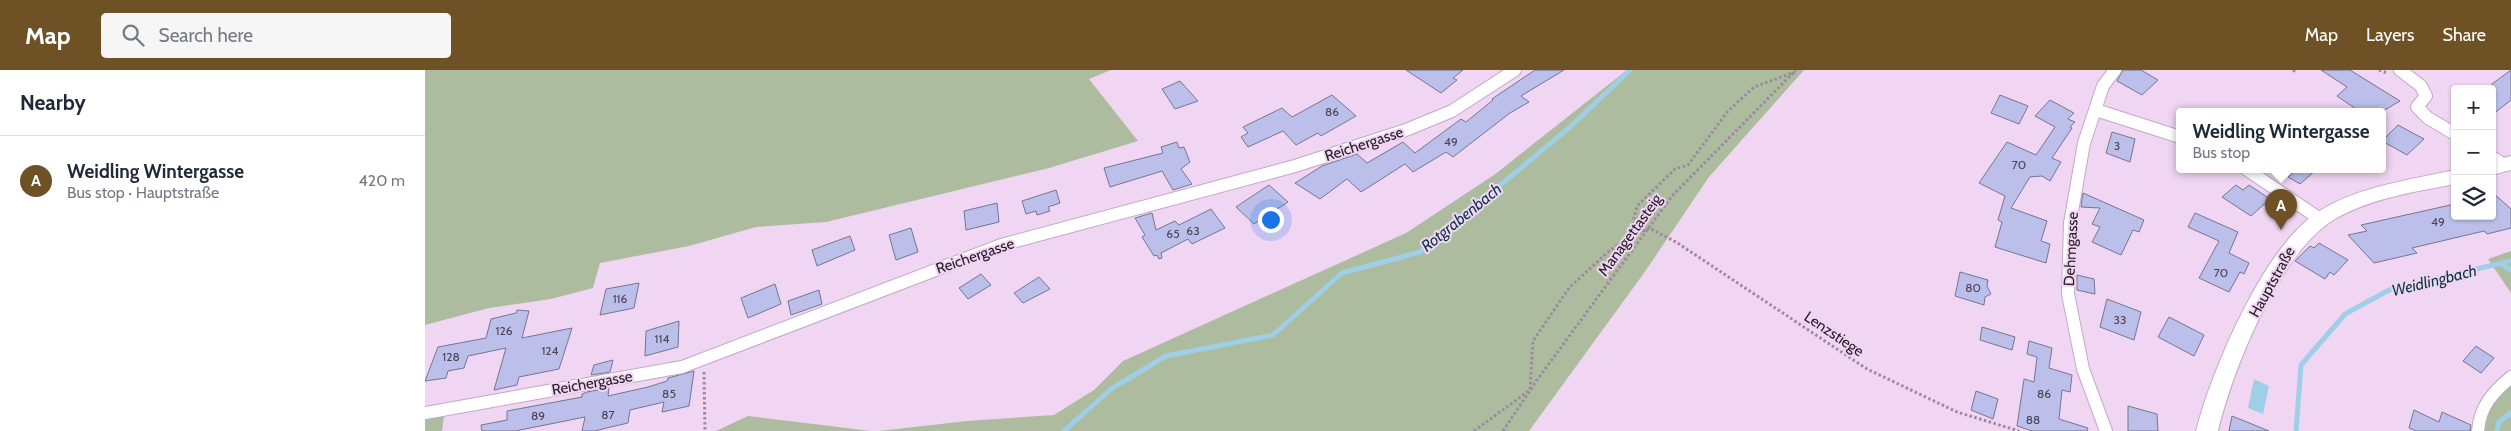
<!DOCTYPE html>
<meta charset="utf-8">
<style>
:root{--surface:#fff;--page:#f6f6f7;--text:#1f2937;--muted:#747a83;--line:#e0e1e3;--accent:#6e5125}
body{margin:0;font-family:Cabin,sans-serif;background:var(--page);color:var(--text)}
.controls{position:absolute;right:15px;top:15px;display:grid;overflow:hidden;border-radius:5px;box-shadow:0 1px 4px #0004}
.controls button{width:45px;height:45px;display:grid;place-items:center;padding:0;border:0;border-bottom:1px solid var(--line);background:var(--surface);color:var(--text);font:25px sans-serif}
.you{position:absolute;left:845px;top:149px;width:18px;height:18px;margin:-12px;border:4px solid #fff;border-radius:50%;background:#1a73e8;box-shadow:0 0 0 8px #1a73e833}
.badge{display:grid;place-items:center;width:32px;height:32px;border-radius:50%;background:var(--accent);color:#fff;font-size:16px;font-weight:700}
.pin{position:absolute;translate:-50% -41px;filter:drop-shadow(0 1px 2px #0008)}
.pin::after{content:'';position:absolute;top:26px;width:18px;height:15px;background:inherit;clip-path:polygon(0 0,100% 0,50% 100%)}
.popup{position:absolute;left:1751px;top:38px;width:210px;height:65px;box-sizing:border-box;display:grid;place-content:center;border-radius:5px;background:var(--surface);filter:drop-shadow(0 1px 4px #0005);font-size:16px;white-space:nowrap;color:var(--muted)}
.popup b{font-size:19px;color:var(--text)}
.popup::after{content:'';position:absolute;left:50%;top:100%;margin-left:-10px;border:10px solid transparent;border-top-color:var(--surface)}
.list{margin:0;padding:0;list-style:none}
h2{display:flex;justify-content:space-between;align-items:center;height:65px;margin:0;padding:0 20px;font-size:21px}
h2 small{font-size:16px;font-weight:400;color:var(--muted)}
.list li{display:grid;grid-template-columns:32px 1fr auto;gap:15px;align-items:center;box-sizing:border-box;height:90px;padding:0 20px;border-top:1px solid var(--line)}
.list b{display:block;font-size:19px;white-space:nowrap}
.list p{margin:0;font-size:16px;white-space:nowrap;color:var(--muted)}
.list em{font-size:16px;font-style:normal;color:var(--muted)}
.icon{flex:none;width:28px;height:28px;fill:none;stroke:currentColor;stroke-width:2;stroke-linecap:round;stroke-linejoin:round}
.map{position:relative;flex:none;width:2086px;height:361px;overflow:hidden}
header{display:flex;align-items:center;gap:30px;box-sizing:border-box;height:70px;padding:0 25px;background:var(--accent);color:#fff}
header strong{font-size:24px}
nav{display:flex;gap:28px;margin-inline-start:auto;font-size:18px}
.search{width:350px;height:45px;background:var(--page);display:flex;align-items:center;gap:12px;box-sizing:border-box;padding:0 18px;border-radius:5px;color:var(--muted);font-size:19px}
main{display:flex}
aside{flex:1;background:var(--surface)}
.map>svg:first-child{display:block}
</style>
<header>
<strong>Map</strong>
<div class="search"><svg class="icon" aria-label="search" viewBox="0 0 24 24"><circle cx="10" cy="10" r="6"/><path d="M15 15l6 6"/></svg>Search here</div>
<nav><a>Map</a><a>Layers</a><a>Share</a></nav>
</header>
<main>
<aside>
<h2>Nearby<small></small></h2>
<ul class="list">
<li><span class="badge">A</span><div><b>Weidling Wintergasse</b><p>Bus stop · Hauptstraße</p></div><em>420 m</em></li>
</ul>
</aside>
<div class="map">
<svg width="2086" height="361" viewBox="0 0 2086 361">
<rect width="100%" height="100%" fill="#f0d6f3"/>
<g fill="#adbc9f">
<path d="M0,0H686L664,9L713,71L624,98L401,152L331,157L264,176L175,193L168,218L126,229L64,238L0,255Z"/>
<path d="M1202,0H1379L1284,107L1219,203L1104,361H454L542,351L629,345L669,320L698,291L981,163L1069,105Z"/>
<path d="M2086,181V223L2063,189Z"/>
<path d="M2086,302V361H2057L2067,324Z"/>
<path d="M20,340L17,361H0V344Z"/>
<path d="M323,346L446,361H291Z"/>
</g>
<path fill="#9ecfe6" d="M1829,309L1844,316L1838,344L1823,338Z"/>
<g fill="none" stroke-linecap="round" stroke-linejoin="round">
<g stroke="#9ecfe6" stroke-width="5">
<path d="M2076,194L2086,200"/>
<path d="M639,361L686,319L741,286L848,265L917,203L995,182L1145,57L1205,0"/>
<path d="M1871,361L1876,295L1920,244L1966,219L2086,191"/>
<path d="M2072,361L2074,352L2086,343"/>
</g>
</g>
<g fill="#bcbfe9" stroke="#747594">
<path d="M981,0H1038L1028,8L1032,10L1016,23Z"/>
<path d="M1110,0H1139L1096,26L1104,32L1085,43L1028,87L1021,82L988,102L980,94L936,122L922,109L895,129L870,113L897,96L932,84L942,93L978,72L990,83L1036,49L1041,52L1068,30L1067,29Z"/>
<path d="M1698,0H1716L1733,10L1717,25L1692,11Z"/>
<path d="M1896,0H1925L1975,31L1958,41H1934L1912,26L1922,17Z"/>
<path d="M2086,0V30L2067,45V14Z"/>
<path d="M755,11L773,31L750,39L737,19Z"/>
<path d="M907,25L931,46L896,66L893,63L871,75L858,61L823,77L816,67L823,63L818,57L857,38L867,47Z"/>
<path d="M1575,25L1603,36L1594,54L1566,43Z"/>
<path d="M1625,30L1649,43L1643,49L1650,52L1645,57L1647,58L1627,88L1636,92L1625,111L1617,106L1605,107L1586,138L1622,151L1616,171L1625,174L1621,193L1570,177L1577,152L1573,150L1580,126L1554,113L1582,72L1611,85L1630,57L1610,46Z"/>
<path d="M1973,55L1999,69L1982,85L1957,71Z"/>
<path d="M1687,62L1710,69L1705,92L1681,83Z"/>
<path d="M752,72L754,78L759,77L765,92L756,99L767,114L748,120L737,101L685,117L679,98L738,83L736,77Z"/>
<path d="M1872,99H1892L1875,114L1863,107Z"/>
<path d="M844,115L863,132L829,154L811,137Z"/>
<path d="M1811,115L1818,120L1824,115L1845,129L1826,146L1797,127Z"/>
<path d="M631,120L635,133L623,137L625,141L612,145L611,141L601,144L597,131Z"/>
<path d="M2067,122L2086,139V158L2062,164L2059,161L1987,178L1992,183L1949,193L1923,165L1942,161L1936,155L2030,134V146H2067Z"/>
<path d="M1658,123L1719,150L1714,162L1708,160L1696,185L1667,172L1675,157L1667,154L1675,138L1656,137Z"/>
<path d="M572,133L574,152L541,160L539,141Z"/>
<path d="M786,139L800,158L767,174L763,169L736,183L737,188L734,189L732,185L729,186L717,167L720,165L710,148L727,143L731,160L750,151L754,155Z"/>
<path d="M1770,143L1813,162L1804,183L1824,193L1819,204L1815,202L1804,222L1774,208L1794,171L1763,157Z"/>
<path d="M486,158L493,182L471,190L464,165Z"/>
<path d="M425,166L430,180L392,196L387,180Z"/>
<path d="M1894,173L1923,190L1909,205L1905,202L1900,209L1870,191L1885,176L1889,178Z"/>
<path d="M1535,202L1563,210L1562,216L1566,224L1560,227L1559,235L1530,226Z"/>
<path d="M556,204L566,215L543,229L534,218Z"/>
<path d="M1652,205L1669,209L1670,224L1652,220Z"/>
<path d="M614,207L625,219L598,233L589,223Z"/>
<path d="M214,213L209,238L175,245L181,219Z"/>
<path d="M350,214L356,234L323,248L316,228Z"/>
<path d="M394,220L397,234L366,245L363,231Z"/>
<path d="M1682,229L1716,242L1709,270L1675,257Z"/>
<path d="M92,240L104,241L97,268L147,258L134,299L94,307L92,315L69,320L81,278L43,286L39,298L23,301L21,308L0,311L13,277L61,268L66,249L91,243Z"/>
<path d="M1744,247L1779,265L1769,286L1733,267Z"/>
<path d="M254,251L253,277L220,286L221,261Z"/>
<path d="M1557,257L1590,267L1587,280L1555,270Z"/>
<path d="M1604,271L1627,278L1624,298L1647,305L1645,322L1637,320L1634,349L1663,358L1662,361H1607L1592,356L1599,309L1609,312L1612,287L1602,284Z"/>
<path d="M2051,276L2069,288L2056,303L2038,291Z"/>
<path d="M188,290L185,302L166,305L169,295Z"/>
<path d="M269,301L264,336L237,342L239,332L205,340L203,353L169,361H157L160,347L90,361H57L56,355L82,350V341L157,327V324L162,322L184,318L183,326L223,317L242,311L243,308Z"/>
<path d="M1551,321L1573,329L1568,349L1546,340Z"/>
<path d="M1703,336L1732,344L1733,361H1703Z"/>
<path d="M1989,340L2014,352L2017,342L2046,355L2045,361H1991L1984,358Z"/>
<path d="M1807,346L1844,361H1804Z"/>
</g>
<g fill="none" stroke-linecap="round" stroke-linejoin="round">
<defs>
<g id="street">
<path d="M1975,0L1996,16L2001,26L1992,37L2003,48L2030,64"/>
<path d="M1671,40L1755,67"/>
<path d="M2067,87L2079,95"/>
<path d="M1821,99L1895,149"/>
<path d="M0,343L257,297L576,175L870,96L981,60L1027,41L1090,0"/>
<path d="M1681,361L1658,299L1643,224L1645,153L1659,73L1678,16L1690,0"/>
<path d="M2053,361C2055,336 2068,322 2086,307"/>
</g>
<g id="secondary">
<path d="M2086,86V100L2067,105V91Z"/>
<path d="M2030,100V114C1989,122 1946,128 1910,149C1855,181 1807,301 1793,361H1771C1787,299 1840,173 1896,140C1935,116 1985,110 2030,100Z"/>
</g>
</defs>
<use href="#street" stroke="#c2a9c5" stroke-width="14"/>
<use href="#secondary" stroke="#c2a9c5" stroke-width="2"/>
<g stroke="#9d899f" stroke-width="3" stroke-dasharray="2.5 2.5" stroke-linecap="butt">
<path d="M1868,0L1871,2"/>
<path d="M1954,0L1962,3"/>
<path d="M1204,168L1224,158L1251,172L1442,299L1532,342L1594,361"/>
<path d="M279,302L280,361"/>
<path d="M1049,361L1105,320L1108,271L1144,218L1185,180L1204,168L1212,136L1250,99L1263,95L1303,41L1329,17L1370,2"/>
<path d="M1078,361L1112,310L1247,126L1371,0"/>
</g>
<use href="#street" stroke="#fff" stroke-width="12"/>
<use href="#secondary" fill="#fff" fill-rule="evenodd"/>
</g>
<g text-anchor="middle" stroke-width="4" stroke-linejoin="round" paint-order="stroke">
<g font-size="12" fill="#4c4558">
<text x="907" y="46">86</text>
<text x="1026" y="76">49</text>
<text x="1692" y="80">3</text>
<text x="1594" y="99">70</text>
<text x="2013" y="156">49</text>
<text x="768" y="165">63</text>
<text x="748" y="168">65</text>
<text x="1796" y="207">70</text>
<text x="1548" y="222">80</text>
<text x="195" y="233">116</text>
<text x="1695" y="254">33</text>
<text x="79" y="265">126</text>
<text x="237" y="273">114</text>
<text x="125" y="285">124</text>
<text x="26" y="291">128</text>
<text x="244" y="328">85</text>
<text x="1619" y="328">86</text>
<text x="183" y="349">87</text>
<text x="113" y="350">89</text>
<text x="1608" y="354">88</text>
</g>
<g font-size="15" fill="#261c27" stroke="#f0d6f3">
<text transform="translate(939 74) rotate(-18)" y="5">Reichergasse</text>
<text transform="translate(1205 165) rotate(-54)" y="5">Managettasteig</text>
<text transform="translate(1646 179) rotate(-87)" y="5">Dehmgasse</text>
<text transform="translate(550 186) rotate(-19)" y="5">Reichergasse</text>
<text transform="translate(1847 212) rotate(-61)" y="5">Hauptstraße</text>
<text transform="translate(1409 264) rotate(34)" y="5">Lenzstiege</text>
<text transform="translate(167 313) rotate(-10)" y="5">Reichergasse</text>
</g>
<g font-size="16" font-style="italic" fill="#0b3647" stroke="#f0d6f3">
<text transform="translate(1036 147) rotate(-39)" y="6">Rotgrabenbach</text>
<text transform="translate(2009 210) rotate(-14)" y="6">Weidlingbach</text>
</g>
</g>
</svg>
<div class="controls">
<button>+</button>
<button>−</button>
<button><svg class="icon" aria-label="layers" viewBox="0 0 24 24"><path d="M12 4l9 5-9 5-9-5zM3 14l9 5 9-5"/></svg></button>
</div>
<div class="you"></div>
<div class="pin badge" style="left:1856px;top:160px">A</div>
<div class="popup"><b>Weidling Wintergasse</b>Bus stop</div>
</div>
</main>
